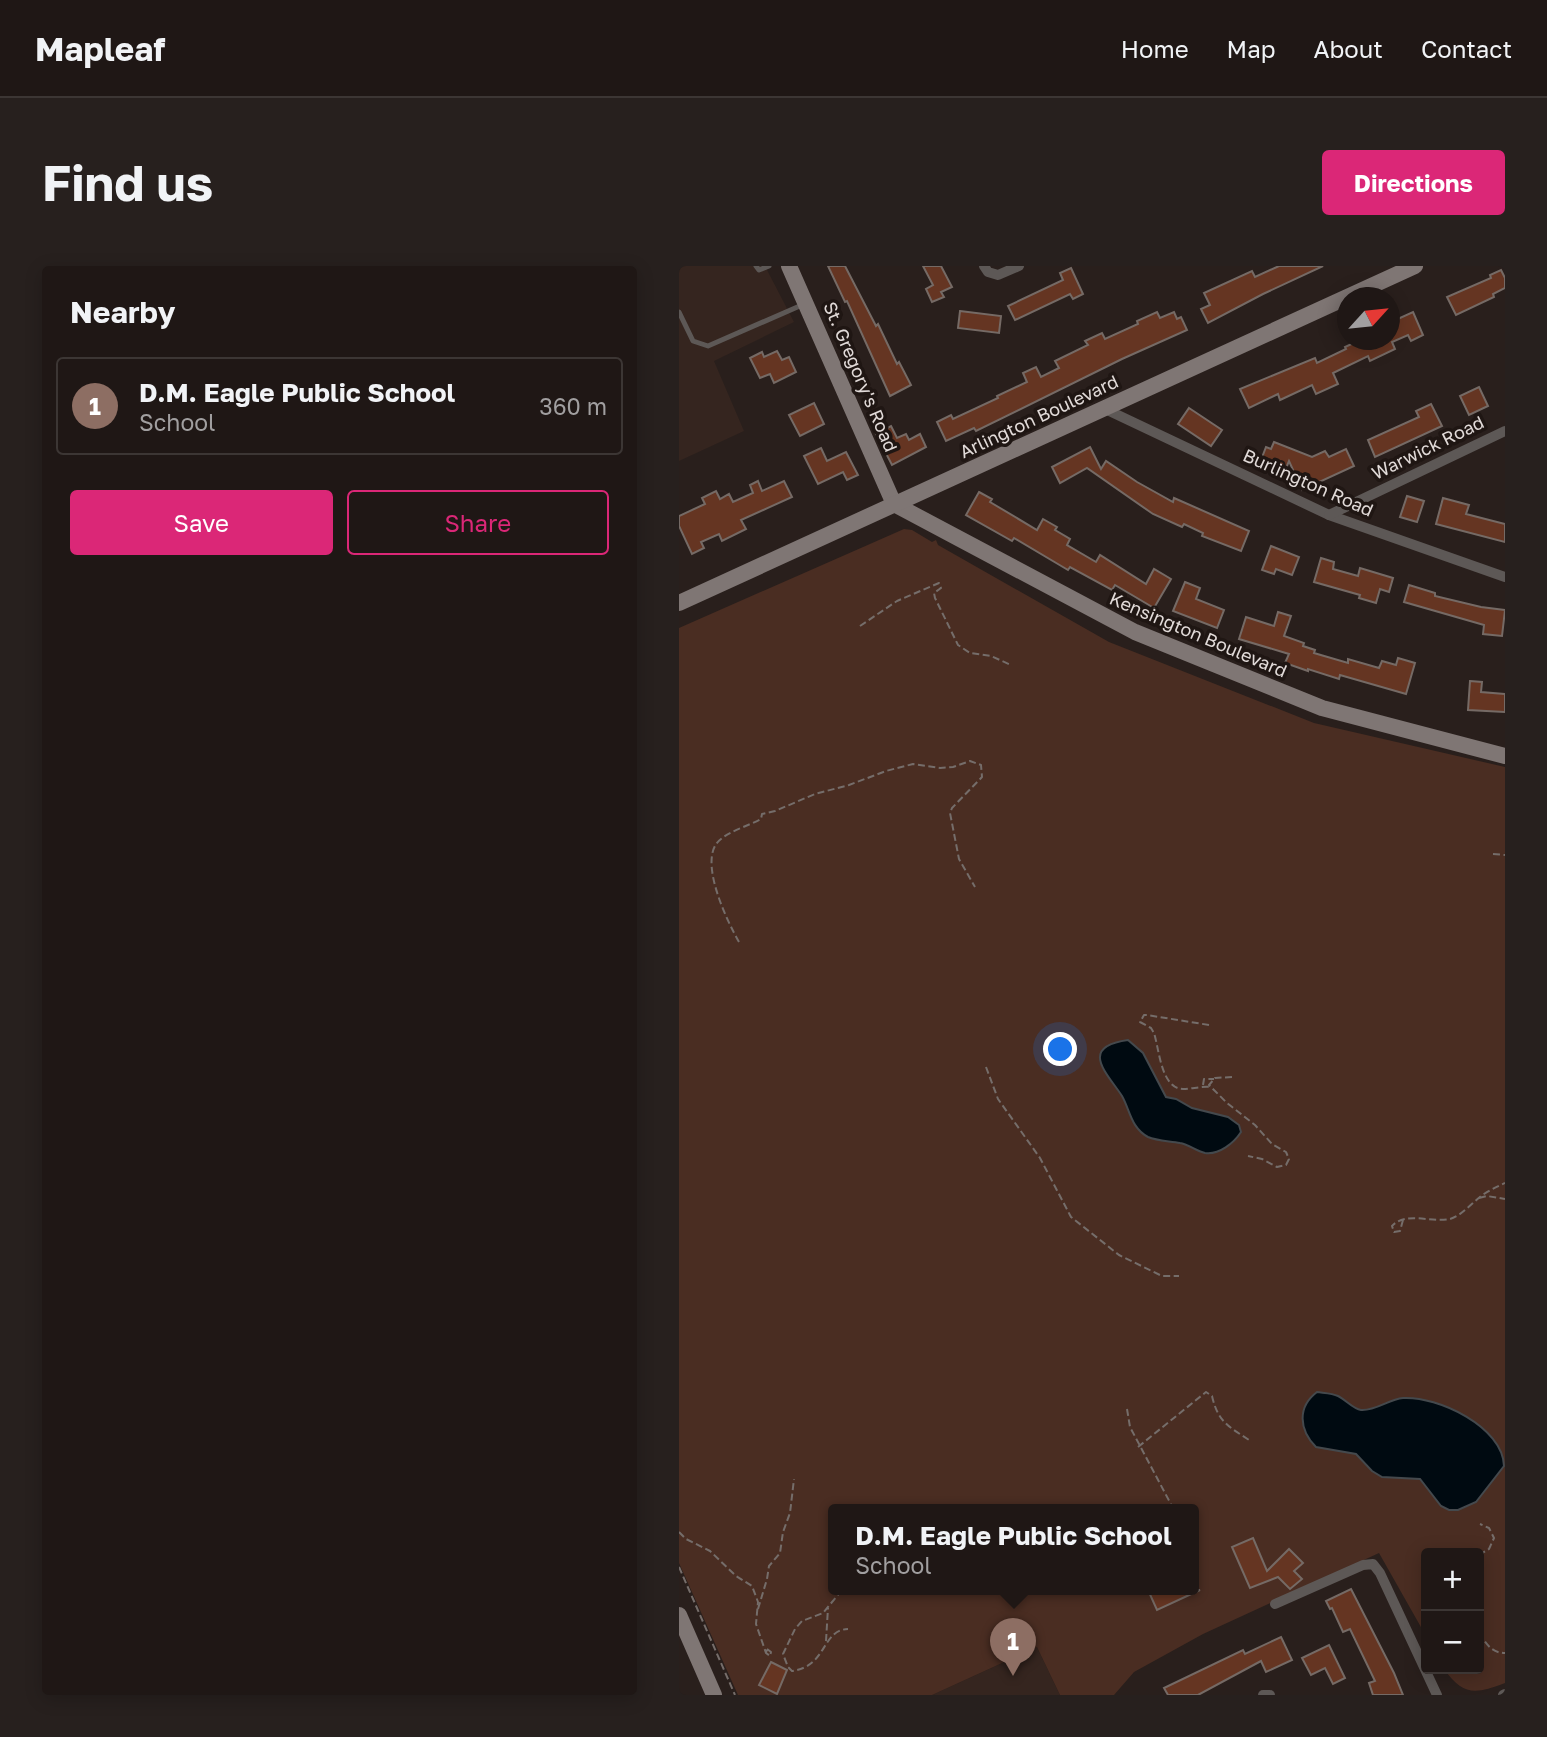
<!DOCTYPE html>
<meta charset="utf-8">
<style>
:root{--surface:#1f1715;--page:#27201e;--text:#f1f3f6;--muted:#a19fa0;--line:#3c3634;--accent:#db2777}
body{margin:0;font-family:"Golos Text",sans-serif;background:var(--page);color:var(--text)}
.controls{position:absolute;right:21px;bottom:21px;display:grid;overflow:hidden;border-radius:7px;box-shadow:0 4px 18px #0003}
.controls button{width:63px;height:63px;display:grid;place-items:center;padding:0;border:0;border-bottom:2px solid var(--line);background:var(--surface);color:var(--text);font:35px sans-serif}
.compass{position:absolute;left:658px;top:21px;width:63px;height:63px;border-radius:50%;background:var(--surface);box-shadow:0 4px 18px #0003;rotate:63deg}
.you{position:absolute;left:382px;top:784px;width:24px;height:24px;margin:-18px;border:5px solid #fff;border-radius:50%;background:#1a73e8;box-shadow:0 0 0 10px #1a73e833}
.badge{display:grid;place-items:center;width:46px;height:46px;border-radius:50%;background:var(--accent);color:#fff;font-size:23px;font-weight:700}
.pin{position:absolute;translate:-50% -58px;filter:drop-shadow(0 2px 4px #0008)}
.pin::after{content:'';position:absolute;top:37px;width:24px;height:21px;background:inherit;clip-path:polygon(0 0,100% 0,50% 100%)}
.popup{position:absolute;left:149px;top:1238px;width:371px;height:91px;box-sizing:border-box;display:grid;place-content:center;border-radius:7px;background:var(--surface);filter:drop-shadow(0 2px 5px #0005);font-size:23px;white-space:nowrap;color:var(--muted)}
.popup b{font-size:26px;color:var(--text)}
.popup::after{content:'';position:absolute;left:50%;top:100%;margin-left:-14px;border:14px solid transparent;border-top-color:var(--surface)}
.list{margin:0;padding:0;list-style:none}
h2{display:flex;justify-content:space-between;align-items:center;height:91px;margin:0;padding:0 28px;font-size:30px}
h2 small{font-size:23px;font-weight:400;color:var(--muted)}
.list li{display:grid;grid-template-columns:46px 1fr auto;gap:21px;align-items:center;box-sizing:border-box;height:98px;margin:0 14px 14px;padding:0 14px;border:2px solid var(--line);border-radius:7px}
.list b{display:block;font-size:26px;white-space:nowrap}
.list p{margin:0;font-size:23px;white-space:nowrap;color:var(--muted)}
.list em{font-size:23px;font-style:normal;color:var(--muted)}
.actions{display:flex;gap:14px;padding:21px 28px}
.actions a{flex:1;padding:16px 0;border:2px solid var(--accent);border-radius:7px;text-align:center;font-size:24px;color:var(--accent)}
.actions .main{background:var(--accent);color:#fff}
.map{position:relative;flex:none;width:826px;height:1429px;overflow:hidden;border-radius:7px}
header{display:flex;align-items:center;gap:42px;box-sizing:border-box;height:98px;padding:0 35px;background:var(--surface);border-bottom:2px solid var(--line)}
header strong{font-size:33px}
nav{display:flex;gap:38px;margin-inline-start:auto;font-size:24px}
.intro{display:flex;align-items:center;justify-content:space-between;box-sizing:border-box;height:168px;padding:0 42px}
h1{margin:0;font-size:49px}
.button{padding:18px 32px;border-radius:7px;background:var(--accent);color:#fff;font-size:24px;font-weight:700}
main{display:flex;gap:42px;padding:0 42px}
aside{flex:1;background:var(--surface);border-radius:7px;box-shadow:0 4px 18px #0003}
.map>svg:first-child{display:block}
</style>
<header>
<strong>Mapleaf</strong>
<nav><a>Home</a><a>Map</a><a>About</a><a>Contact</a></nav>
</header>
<div class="intro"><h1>Find us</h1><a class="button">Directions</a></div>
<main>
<aside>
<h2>Nearby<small></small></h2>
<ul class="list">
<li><span class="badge" style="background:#8d6e63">1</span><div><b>D.M. Eagle Public School</b><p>School</p></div><em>360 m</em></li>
</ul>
<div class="actions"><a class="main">Save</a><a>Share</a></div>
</aside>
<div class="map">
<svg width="826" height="1429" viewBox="0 0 826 1429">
<rect width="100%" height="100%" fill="#291f1c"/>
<g fill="#35251f">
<path d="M0,0H86L115,56L35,95L65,165L0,195Z"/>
<path d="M358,1381L381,1429H253Z"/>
</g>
<path fill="#4a2d22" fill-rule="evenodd" d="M225,263L233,264L253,276L257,274L259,279L430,376L635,457L826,501V1417C795,1429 784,1429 765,1403H800V1287H747V1370L700,1287L524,1368L455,1406L435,1429H381L358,1381L253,1429H59L0,1297V362ZM154,1244H514V1324H154Z"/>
<g fill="#000a11" stroke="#44494d" stroke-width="2">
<path d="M449,774L464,787L487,831L497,833L513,842L549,851L560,859L562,866C555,877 540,889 526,887C517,885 509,878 501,877C491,875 478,875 469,871C452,862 451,844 443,830C428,807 399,781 449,774Z"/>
<path d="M638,1126C645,1127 653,1127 659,1130C667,1134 674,1143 682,1144C697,1145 710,1133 724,1132C759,1130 824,1161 825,1200L797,1236L779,1244H770L762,1240L741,1213L703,1211L693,1205L677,1188L637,1181C620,1164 618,1141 638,1126Z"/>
</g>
<g fill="#653522" stroke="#756a65" stroke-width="2">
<path d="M149,0H166L197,60L199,58L218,98L220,96L232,119L211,130L168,35L166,36Z"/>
<path d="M244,0H262L273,21L262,26L265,31L253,36L247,23L254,19Z"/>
<path d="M600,0H644L584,28L529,57L522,43L531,39L525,27L573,5L576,11Z"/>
<path d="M392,2L404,28L394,33L391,28L336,54L329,40L384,14L381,7Z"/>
<path d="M822,4L826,12V22L814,28L815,31L777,49L768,31L812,12L811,9Z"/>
<path d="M281,45L322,50L320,67L279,62Z"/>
<path d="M478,46L481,52L495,46L498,53L502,51L508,64L443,93L297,165L295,162L267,175L258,156L272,149L274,153L319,132L318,130L348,116L344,107L357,101L362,111L380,102L376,95L409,79L406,75L423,67L426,73L459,58L458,55Z"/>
<path d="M734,46L744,69L732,75L729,69L713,76L716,83L691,95L689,90L654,107L659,118L637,128L633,119L601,134L599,128L570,142L561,123L636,92L638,97L667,83L666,81L681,74H710V57Z"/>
<path d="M98,85L103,94L110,91L117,106L95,117L91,108L81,112L71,92L83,86L85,91Z"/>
<path d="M800,121L809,140L790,149L781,130Z"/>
<path d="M135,137L145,158L121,170L110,149Z"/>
<path d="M752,138L763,160L696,191L689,174L740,151L737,145Z"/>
<path d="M510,142L543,164L532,180L499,158Z"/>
<path d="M212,160L218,172L227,168L230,174L241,168L247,181L213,199L197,168Z"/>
<path d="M595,176L633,191L646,185L650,191L667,183L675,200L623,224L610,195L603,212L579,202L587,181L592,183Z"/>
<path d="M411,181L422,203L427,195L458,216L494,236L495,232L570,265L562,285L523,270L524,267L505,258L503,261L474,248L408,202L381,217L373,201Z"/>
<path d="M142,182L148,195L167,186L179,209L168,214L164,206L139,218L125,190Z"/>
<path d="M79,215L83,225L105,215L113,231L62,254L67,263L43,275L40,268L22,276L25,282L13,288L0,260V250L26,238L23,232L37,225L41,233L50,228L54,236L74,227L71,219Z"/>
<path d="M300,226L313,233L311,236L358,264L364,253L378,261L376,264L391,273L388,279L417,296L421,289L467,318L475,303L492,313L475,342L436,319L433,324L391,301L389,304L335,272L333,275L287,249Z"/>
<path d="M728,230L745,235L738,256L721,251Z"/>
<path d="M764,232L790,239L787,248L826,258V276L757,258Z"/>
<path d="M592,280L620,291L613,309L597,303L595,308L583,304Z"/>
<path d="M642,292L655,296L654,303L679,310L681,302L714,312L710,326L701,323L697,337L680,332L681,329L635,316Z"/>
<path d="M506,316L521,322L517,333L545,344L538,362L494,345Z"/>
<path d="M730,319L756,327V330L802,341L826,344L823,370L804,368L805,359L725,336Z"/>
<path d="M599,346L612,350L605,370L625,377L624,380L636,384L635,387L669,397V393L700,402L703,395L717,399L719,392L736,397L727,428L661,409L660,413L629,403V405L606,397L610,388L560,373L567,351L595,360Z"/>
<path d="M791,415L803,416L802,426L826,428V446L789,444Z"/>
<path d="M574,1272L588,1305L610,1283L624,1297L615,1305L623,1313L611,1323L599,1311L571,1322L553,1281Z"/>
<path d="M672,1323L715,1407L724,1429H694L690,1417L696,1415L671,1363L664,1366L653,1342L651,1343L647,1335Z"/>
<path d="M469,1324H521L478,1344Z"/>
<path d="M602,1371L613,1394L587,1406L582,1395L519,1429H489L485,1422L564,1384L566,1388Z"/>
<path d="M650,1379L666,1412L654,1418L646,1402L632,1409L623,1392Z"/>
<path d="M92,1396L108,1404L98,1428L80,1419Z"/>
</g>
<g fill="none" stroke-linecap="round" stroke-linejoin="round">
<g stroke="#756d6a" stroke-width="2" stroke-dasharray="7 3.5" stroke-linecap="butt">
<path d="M181,360L218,335L260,317L262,322L255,327L256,332L279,379L291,387L312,390L332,399"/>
<path d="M814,588L826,589"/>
<path d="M60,676C48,655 17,591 42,573C51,565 71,559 82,553L83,548L96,545L136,528L170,519L207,505L234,498L261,502L274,501L291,495L302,499L303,511L273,542L271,547L280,593L296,621"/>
<path d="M530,759L468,749H465L461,756L472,762L475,767C480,782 482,823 504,823C513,823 522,820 532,821"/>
<path d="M307,801L319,833L361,892L392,951L440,989L483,1010H500"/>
<path d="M553,811L536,812L530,819L548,837L576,859L593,878L607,886L610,893L607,899L598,901L583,893L569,890"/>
<path d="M524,819L525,813H535"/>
<path d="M800,932L808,930L826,933"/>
<path d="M724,954L721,965L715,966L713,960C727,945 752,957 771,953C782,950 792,938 802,930C809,925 817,921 826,917"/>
<path d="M448,1143L451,1161L495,1244"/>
<path d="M459,1181L527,1126L533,1130C539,1156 549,1160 570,1174"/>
<path d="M0,1266L7,1273L31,1285L57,1310L73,1320L79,1336L77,1358L87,1387"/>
<path d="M800,1289L810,1283L815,1272L810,1262L801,1258"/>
<path d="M0,1301L56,1429"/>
<path d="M743,1301L747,1305"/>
<path d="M163,1324L144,1347L123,1355L116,1363L104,1388L109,1401L113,1405C149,1400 142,1364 169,1363"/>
<path d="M79,1343L88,1313L90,1300L101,1287L104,1266L111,1247L115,1213"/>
<path d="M800,1367C807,1377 812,1387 826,1387"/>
<path d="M147,1375L149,1342"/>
<path d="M88,1383L92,1386L91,1390L87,1387Z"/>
</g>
<g stroke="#5d5856" stroke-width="5">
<path d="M77,0L80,4L90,0"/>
<path d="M0,46L14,75L29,80L123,39"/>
</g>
<g stroke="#5d5856" stroke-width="10">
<path d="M305,0L309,6L319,9L340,0"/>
<path d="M424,142L650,249L826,311"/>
<path d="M650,249L826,165"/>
<path d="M596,1338L684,1299L694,1298L701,1307L758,1429"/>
<path d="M584,1429H591"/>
<path d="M824,1429L826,1428"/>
</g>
<g stroke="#7f7674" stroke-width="16">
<path d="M110,0L215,238"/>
<path d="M215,238L456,366L643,442L826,490"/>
<path d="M0,337L736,0"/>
<path d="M0,1349L35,1429"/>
</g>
</g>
<g text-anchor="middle" stroke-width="7" stroke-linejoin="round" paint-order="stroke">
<g font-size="18" fill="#e2dbd9" stroke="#1f1613">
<text transform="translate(181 111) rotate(67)" y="6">St. Gregory's Road</text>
<text transform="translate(360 151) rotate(-25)" y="6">Arlington Boulevard</text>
<text transform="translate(749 182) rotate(-26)" y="6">Warwick Road</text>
<text transform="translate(629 217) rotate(24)" y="6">Burlington Road</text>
<text transform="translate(519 369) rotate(23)" y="6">Kensington Boulevard</text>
</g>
</g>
</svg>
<div class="controls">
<button>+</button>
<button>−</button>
</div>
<svg class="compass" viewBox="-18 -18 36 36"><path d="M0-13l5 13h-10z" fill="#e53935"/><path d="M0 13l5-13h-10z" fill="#a19fa0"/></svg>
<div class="you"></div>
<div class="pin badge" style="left:334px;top:1410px;background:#8d6e63">1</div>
<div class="popup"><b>D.M. Eagle Public School</b>School</div>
</div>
</main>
